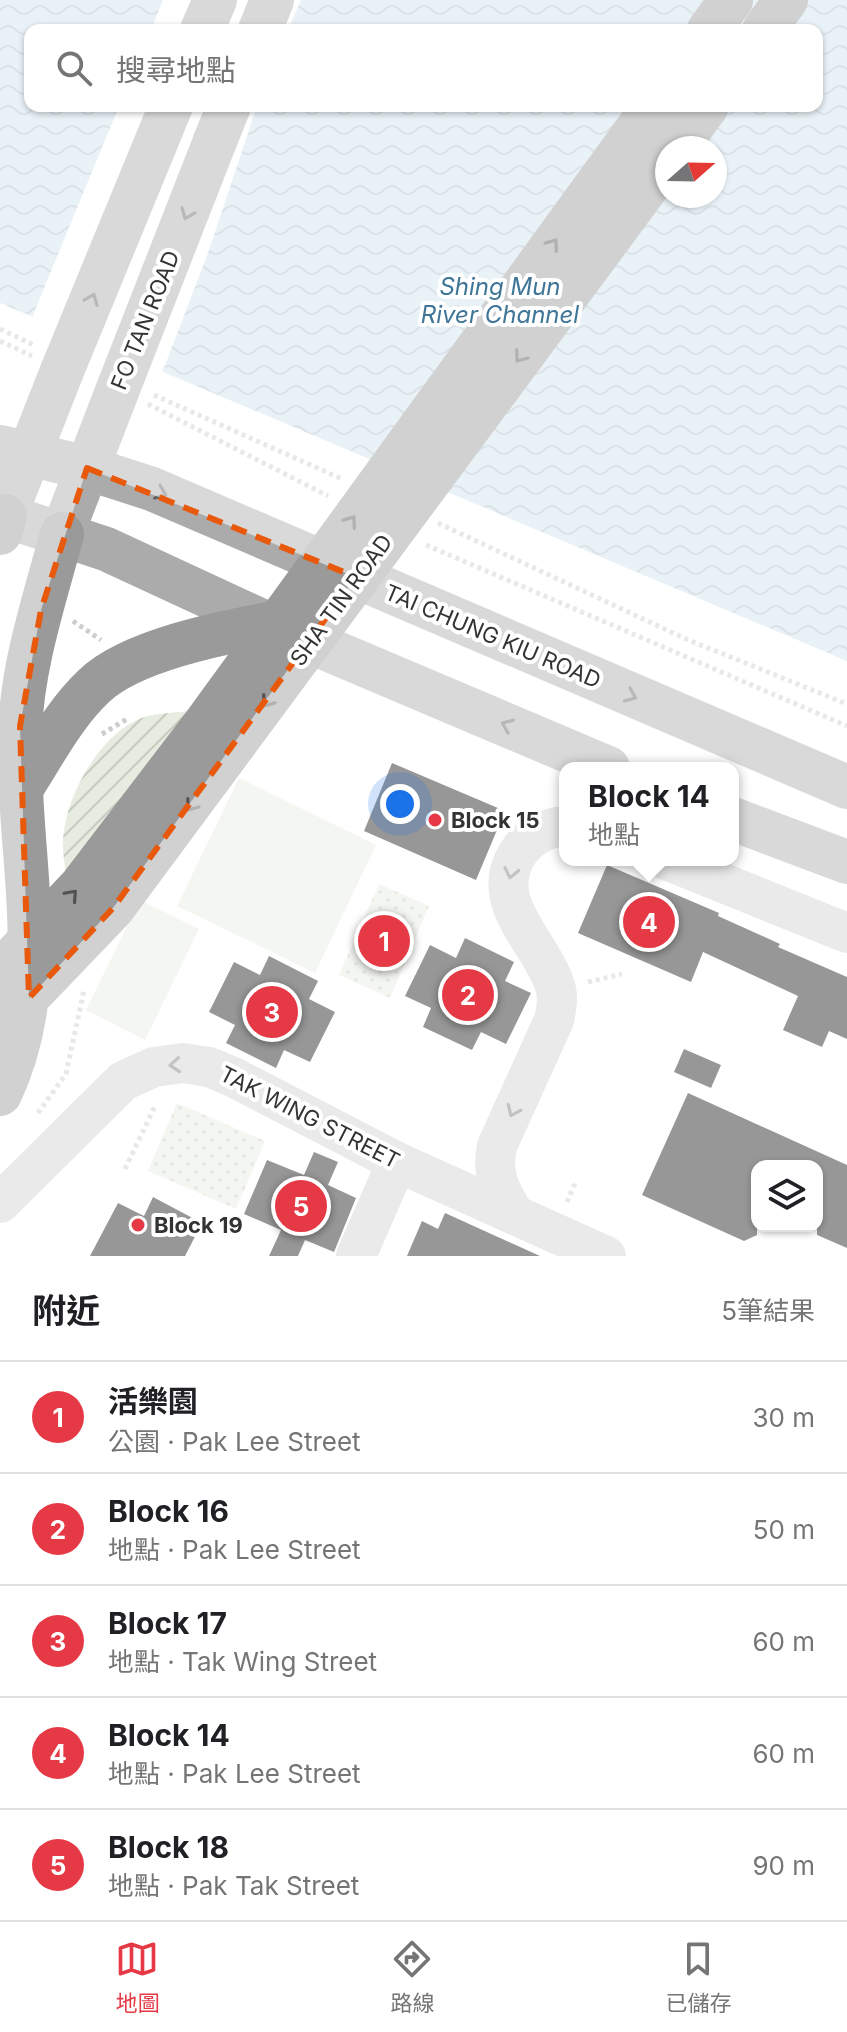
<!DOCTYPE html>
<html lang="zh-TW">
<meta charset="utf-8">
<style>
:root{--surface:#fff;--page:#f2f2f2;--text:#202124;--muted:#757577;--line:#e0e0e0;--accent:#e63946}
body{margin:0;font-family:Inter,"Noto Sans TC",sans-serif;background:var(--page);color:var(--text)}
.controls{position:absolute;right:24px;bottom:24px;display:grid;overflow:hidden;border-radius:16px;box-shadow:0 2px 6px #0004}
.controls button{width:72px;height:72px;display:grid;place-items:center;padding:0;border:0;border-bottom:2px solid var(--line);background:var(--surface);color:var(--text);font:40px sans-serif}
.compass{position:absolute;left:655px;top:136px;width:72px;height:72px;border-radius:50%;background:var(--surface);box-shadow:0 2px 6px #0004;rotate:70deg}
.you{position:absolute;left:400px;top:804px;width:28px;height:28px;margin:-20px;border:6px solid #fff;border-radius:50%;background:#1a73e8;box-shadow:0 0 0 12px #1a73e833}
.badge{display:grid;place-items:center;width:52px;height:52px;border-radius:50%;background:var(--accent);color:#fff;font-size:26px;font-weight:700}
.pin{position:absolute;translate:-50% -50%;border:4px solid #fff;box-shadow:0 2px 8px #0006}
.popup{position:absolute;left:559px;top:762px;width:180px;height:104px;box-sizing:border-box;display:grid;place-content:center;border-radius:16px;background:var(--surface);filter:drop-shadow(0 2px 6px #0005);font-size:26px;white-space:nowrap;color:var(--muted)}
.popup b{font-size:30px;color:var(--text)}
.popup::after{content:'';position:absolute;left:50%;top:100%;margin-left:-16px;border:16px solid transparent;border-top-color:var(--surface)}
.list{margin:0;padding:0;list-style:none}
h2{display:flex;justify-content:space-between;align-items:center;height:104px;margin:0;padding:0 32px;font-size:34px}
h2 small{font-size:26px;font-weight:400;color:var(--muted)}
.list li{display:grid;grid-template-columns:52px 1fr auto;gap:24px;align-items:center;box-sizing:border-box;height:112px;padding:0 32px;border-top:2px solid var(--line)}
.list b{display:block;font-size:30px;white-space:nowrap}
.list p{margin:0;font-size:26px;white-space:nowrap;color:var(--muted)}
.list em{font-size:26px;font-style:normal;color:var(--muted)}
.icon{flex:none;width:44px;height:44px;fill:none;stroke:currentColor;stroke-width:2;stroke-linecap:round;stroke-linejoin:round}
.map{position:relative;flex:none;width:847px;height:1256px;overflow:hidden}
.search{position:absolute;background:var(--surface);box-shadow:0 2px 6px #0004;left:24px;right:24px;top:24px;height:88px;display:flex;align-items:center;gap:20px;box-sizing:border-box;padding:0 28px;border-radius:16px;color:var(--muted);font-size:30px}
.sheet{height:664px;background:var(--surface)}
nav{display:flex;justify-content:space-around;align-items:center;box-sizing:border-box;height:112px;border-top:2px solid var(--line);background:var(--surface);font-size:22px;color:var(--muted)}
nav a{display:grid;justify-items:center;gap:4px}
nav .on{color:var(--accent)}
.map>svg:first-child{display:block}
</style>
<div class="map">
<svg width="847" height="1256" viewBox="0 0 847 1256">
<defs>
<pattern id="park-dots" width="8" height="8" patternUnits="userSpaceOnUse" patternTransform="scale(2)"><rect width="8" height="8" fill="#e6ecdf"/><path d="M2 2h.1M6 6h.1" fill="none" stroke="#c6cbc0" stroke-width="1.8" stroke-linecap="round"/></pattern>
<pattern id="garden-furrows" width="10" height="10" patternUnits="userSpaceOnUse" patternTransform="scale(2)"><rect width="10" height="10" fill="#e6ecdf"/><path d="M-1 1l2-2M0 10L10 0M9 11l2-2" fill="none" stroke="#c6cbc0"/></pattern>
<pattern id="water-waves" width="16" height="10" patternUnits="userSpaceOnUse" patternTransform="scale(2)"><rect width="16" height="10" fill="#cfe2ee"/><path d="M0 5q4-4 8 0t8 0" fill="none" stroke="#b2c2cd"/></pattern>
</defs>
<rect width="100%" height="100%" fill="#fff"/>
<g fill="#e6ecdf">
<path d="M239,778L376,845L315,973L177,906Z"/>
<path d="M140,900L199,929L145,1040L86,1010Z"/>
</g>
<g fill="url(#park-dots)">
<path d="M379,884L429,906L390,998L339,975Z"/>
<path d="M177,1103L265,1141L236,1209L148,1171Z"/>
</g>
<path fill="url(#garden-furrows)" d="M189,711L66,876C65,864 62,851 63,839C66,797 96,741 135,721C149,713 173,713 189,711Z"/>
<path fill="url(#water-waves)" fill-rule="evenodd" d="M0,0H847V661L0,303ZM30,30H817V106H30ZM667,148H715V196H667Z"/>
<g fill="#fff">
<path d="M163,0H301L288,30H151Z"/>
<path d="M119,106H257L208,253L162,373L31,320Z"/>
</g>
<g fill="#1a1a1a">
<path d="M392,763L505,811L476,880L364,831Z"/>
<path d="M607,865L719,913L718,916L780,944L778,947L847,977V1039L829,1031L822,1047L783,1030L798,996L703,952L691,982L578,933Z"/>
<path d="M465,938L514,962L505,981L531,993L506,1044L481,1032L472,1050L423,1027L431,1008L405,996L430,945L456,958Z"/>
<path d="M269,956L318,981L309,999L335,1012L310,1062L284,1050L276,1068L226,1043L235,1025L209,1012L234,962L260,975Z"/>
<path d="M684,1049L721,1065L711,1088L674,1072Z"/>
<path d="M688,1093L847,1165V1248L817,1235V1166H757V1235L744,1241L642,1195Z"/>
<path d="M314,1152L338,1162L328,1185L356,1198L334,1252L305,1240L298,1256H269L281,1230L244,1214L267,1160L304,1175Z"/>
<path d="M153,1197L202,1223L185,1256H90L118,1203L144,1216Z"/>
<path d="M445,1213L540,1256H407L422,1221L438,1229Z"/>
</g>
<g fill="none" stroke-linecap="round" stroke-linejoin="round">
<g stroke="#cdcdcd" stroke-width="5" stroke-dasharray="4 4" stroke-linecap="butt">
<path d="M0,329L34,345"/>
<path d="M0,341L32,356"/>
<path d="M154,395L342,479"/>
<path d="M148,404L328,496"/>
<path d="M438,523L686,639L847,704"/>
<path d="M426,545L847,726"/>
<path d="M73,621L101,640"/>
<path d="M102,734L127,719"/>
<path d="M588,982L622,974"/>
<path d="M38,1113L66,1074L84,990"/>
<path d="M125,1169L156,1104"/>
<path d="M567,1202L576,1181"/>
</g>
<g stroke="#d0d0d0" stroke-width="40">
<path d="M666,860L847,933"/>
<path d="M0,1203L123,1081L154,1067L183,1063L209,1067L233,1077L397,1162L606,1256"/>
<path d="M515,1215C500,1192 491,1174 497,1146L554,1020C557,1007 559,995 554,983C539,940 487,901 518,853C529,836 546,828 565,826"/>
<path d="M356,1256L397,1162"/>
</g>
<g stroke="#ababab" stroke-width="44">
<path d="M202,30L215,0"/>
<path d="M260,30L272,0"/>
<path d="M215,141L229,106"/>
<path d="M0,447L87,468L152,489L847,787"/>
<path d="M0,514L106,549L268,624L608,768"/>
<path d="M5,516L62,371"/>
<path d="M62,534L116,394"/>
<path d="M733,819L847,862"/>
</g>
<g stroke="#9a9a9a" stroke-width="44">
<path d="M709,30L731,0"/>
<path d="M764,30L786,0"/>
<path d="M676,148L707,106"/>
<path d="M0,533L5,516"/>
<path d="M19,792C42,757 63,715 94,686C130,651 220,633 268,624"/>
<path d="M0,1094C55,979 16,854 20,732C22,665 45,598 62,534"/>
</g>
<g stroke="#ababab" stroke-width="44">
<path d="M62,371L171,106"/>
<path d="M116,394L215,141"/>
</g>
<g stroke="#9a9a9a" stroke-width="44">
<path d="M0,972L81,886L207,721L654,106"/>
<path d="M0,1026L113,908L667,160"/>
</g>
</g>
<defs><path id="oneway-chevron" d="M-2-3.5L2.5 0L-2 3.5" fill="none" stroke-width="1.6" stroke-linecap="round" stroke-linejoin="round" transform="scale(2)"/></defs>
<g stroke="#636363">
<use href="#oneway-chevron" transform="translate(187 214) rotate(112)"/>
<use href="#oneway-chevron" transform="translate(92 299) rotate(-68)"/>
<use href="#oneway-chevron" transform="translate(161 493) rotate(22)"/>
<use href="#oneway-chevron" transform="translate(631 696) rotate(23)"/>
<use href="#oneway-chevron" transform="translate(507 725) rotate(-157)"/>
</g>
<g stroke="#525252">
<use href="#oneway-chevron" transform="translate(553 244) rotate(-54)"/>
<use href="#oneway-chevron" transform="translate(520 357) rotate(127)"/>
<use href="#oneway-chevron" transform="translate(351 521) rotate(-54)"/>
<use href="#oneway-chevron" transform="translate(267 702) rotate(126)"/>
<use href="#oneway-chevron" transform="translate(191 806) rotate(127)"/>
<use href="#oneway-chevron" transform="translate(72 895) rotate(-48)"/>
</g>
<g stroke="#7a7a7a">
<use href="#oneway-chevron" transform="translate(511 873) rotate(102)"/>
<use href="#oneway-chevron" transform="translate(175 1065) rotate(175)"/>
<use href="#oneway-chevron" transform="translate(513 1111) rotate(114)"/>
</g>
<path d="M0 0H847V1256H0ZM87,468L356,577L113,908L29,998L20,726L41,610Z" fill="#fff" fill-opacity=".55" fill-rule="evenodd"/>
<path fill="none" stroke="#e8590c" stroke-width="6" stroke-dasharray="16 10" stroke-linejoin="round" d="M87,468L356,577L113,908L29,998L20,726L41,610Z"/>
<g fill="#e63946" stroke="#fff" stroke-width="3">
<circle cx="435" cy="820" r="8"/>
<circle cx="138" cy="1225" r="8"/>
</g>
<g text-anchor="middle" stroke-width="8" stroke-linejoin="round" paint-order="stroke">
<g font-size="22" fill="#333" stroke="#fff">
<text transform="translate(145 320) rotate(-68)" y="8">FO TAN ROAD</text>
<text transform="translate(341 600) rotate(-54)" y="8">SHA TIN ROAD</text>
<text transform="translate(493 636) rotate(23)" y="8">TAI CHUNG KIU ROAD</text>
<text transform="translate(310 1117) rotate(27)" y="8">TAK WING STREET</text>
</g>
<g font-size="22" font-weight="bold" fill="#333" stroke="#fff" text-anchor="start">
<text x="451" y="828">Block 15</text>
<text x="154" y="1233">Block 19</text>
</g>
<g font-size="24" font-style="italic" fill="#3f7597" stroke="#fff">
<text x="500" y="295">Shing Mun<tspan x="500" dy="28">River Channel</tspan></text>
</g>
</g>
</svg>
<div class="controls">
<button><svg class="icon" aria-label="layers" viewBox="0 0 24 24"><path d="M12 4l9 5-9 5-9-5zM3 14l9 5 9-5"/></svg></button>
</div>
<svg class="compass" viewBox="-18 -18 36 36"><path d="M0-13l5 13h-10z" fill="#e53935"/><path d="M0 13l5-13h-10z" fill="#757577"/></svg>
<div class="you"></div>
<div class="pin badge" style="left:384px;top:941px">1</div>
<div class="pin badge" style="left:468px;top:995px">2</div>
<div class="pin badge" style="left:272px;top:1012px">3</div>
<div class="pin badge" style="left:649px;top:922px">4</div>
<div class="popup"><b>Block 14</b>地點</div>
<div class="pin badge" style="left:301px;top:1206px">5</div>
<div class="search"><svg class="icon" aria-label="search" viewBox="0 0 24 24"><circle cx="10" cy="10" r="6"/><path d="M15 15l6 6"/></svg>搜尋地點</div>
</div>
<section class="sheet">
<h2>附近<small>5筆結果</small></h2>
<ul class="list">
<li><span class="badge">1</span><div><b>活樂園</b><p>公園 · Pak Lee Street</p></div><em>30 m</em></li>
<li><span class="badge">2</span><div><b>Block 16</b><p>地點 · Pak Lee Street</p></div><em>50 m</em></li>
<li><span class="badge">3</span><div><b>Block 17</b><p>地點 · Tak Wing Street</p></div><em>60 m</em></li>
<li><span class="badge">4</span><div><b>Block 14</b><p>地點 · Pak Lee Street</p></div><em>60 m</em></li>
<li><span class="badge">5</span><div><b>Block 18</b><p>地點 · Pak Tak Street</p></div><em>90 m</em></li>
</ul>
</section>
<nav>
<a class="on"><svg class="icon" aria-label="map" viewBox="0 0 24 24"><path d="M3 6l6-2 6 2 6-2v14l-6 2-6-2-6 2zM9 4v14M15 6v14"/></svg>地圖</a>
<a><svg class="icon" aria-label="directions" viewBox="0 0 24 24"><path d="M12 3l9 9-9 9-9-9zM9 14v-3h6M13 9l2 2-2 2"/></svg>路線</a>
<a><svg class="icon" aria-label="saved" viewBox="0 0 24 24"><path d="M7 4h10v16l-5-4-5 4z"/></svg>已儲存</a>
</nav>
